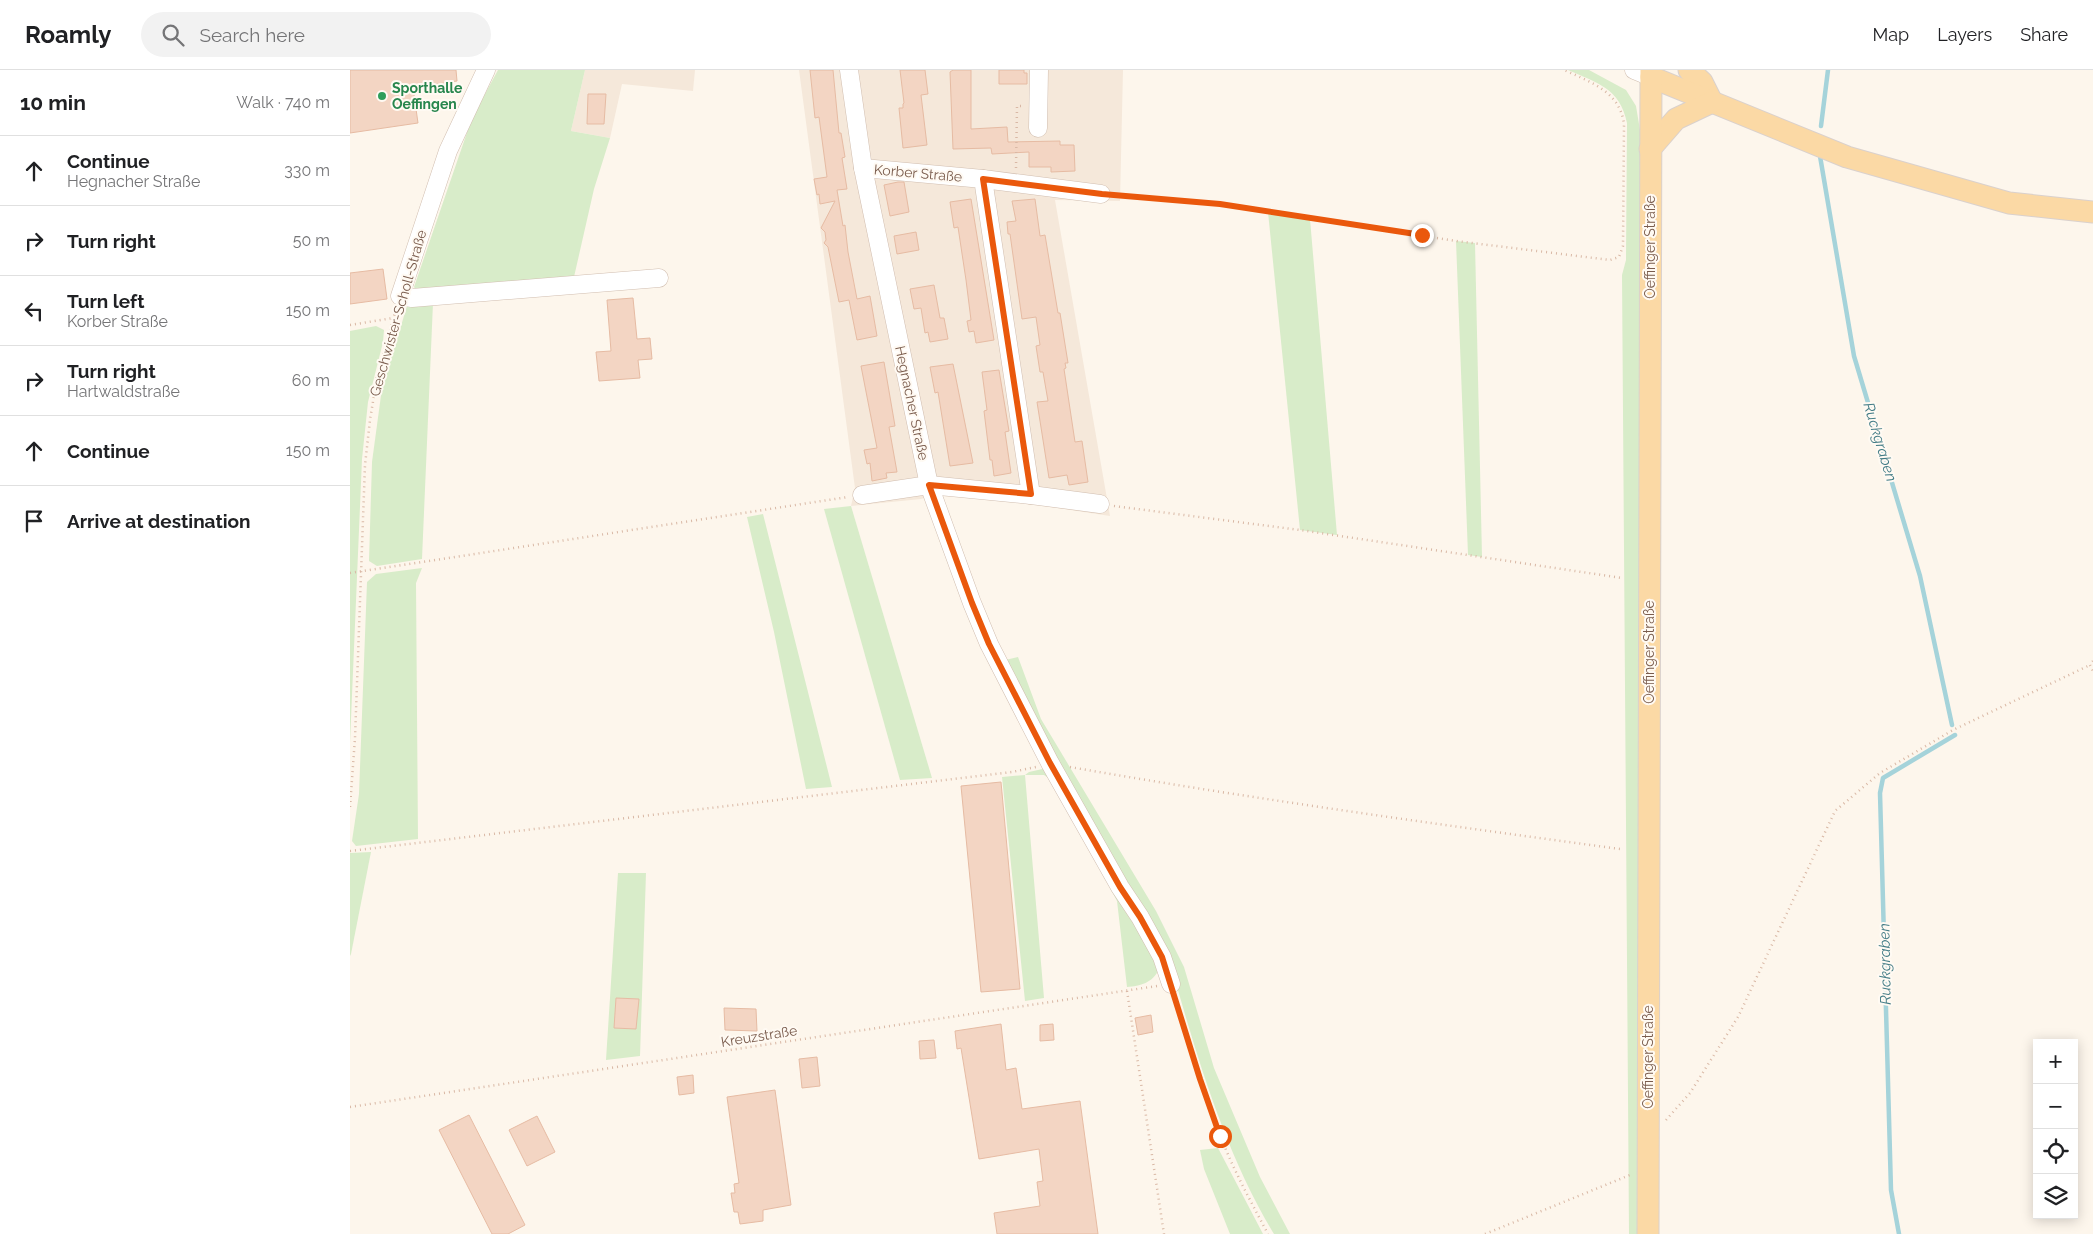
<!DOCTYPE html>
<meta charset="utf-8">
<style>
:root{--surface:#fff;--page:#f2f2f2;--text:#202124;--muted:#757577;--line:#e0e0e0}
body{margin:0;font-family:Raleway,sans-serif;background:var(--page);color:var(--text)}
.controls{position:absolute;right:15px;bottom:15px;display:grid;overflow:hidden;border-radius:0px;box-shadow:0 2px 12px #0003}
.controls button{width:45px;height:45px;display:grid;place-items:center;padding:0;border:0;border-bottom:1px solid var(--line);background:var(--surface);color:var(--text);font:25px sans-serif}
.stop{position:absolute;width:15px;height:15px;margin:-11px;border:4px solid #ea580c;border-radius:50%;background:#fff}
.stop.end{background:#ea580c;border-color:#fff;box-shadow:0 1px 5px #0008}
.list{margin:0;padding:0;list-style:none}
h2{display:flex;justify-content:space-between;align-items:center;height:65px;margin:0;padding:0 20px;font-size:21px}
h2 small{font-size:16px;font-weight:400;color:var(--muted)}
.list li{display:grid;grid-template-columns:32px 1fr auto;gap:15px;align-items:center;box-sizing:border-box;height:70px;padding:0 20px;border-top:1px solid var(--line)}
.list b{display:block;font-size:19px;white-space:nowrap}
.list p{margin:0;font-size:16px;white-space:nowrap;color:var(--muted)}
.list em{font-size:16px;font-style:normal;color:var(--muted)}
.icon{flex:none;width:28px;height:28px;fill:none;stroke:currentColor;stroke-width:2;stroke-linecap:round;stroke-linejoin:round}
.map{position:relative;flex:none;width:1743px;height:1164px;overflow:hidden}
header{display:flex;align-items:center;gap:30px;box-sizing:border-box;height:70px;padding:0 25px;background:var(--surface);border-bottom:1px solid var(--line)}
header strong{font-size:24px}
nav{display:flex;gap:28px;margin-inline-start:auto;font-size:18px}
.search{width:350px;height:45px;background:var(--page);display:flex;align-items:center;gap:12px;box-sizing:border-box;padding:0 18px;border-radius:28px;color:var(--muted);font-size:19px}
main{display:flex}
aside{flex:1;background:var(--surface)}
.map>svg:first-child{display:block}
</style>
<header>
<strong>Roamly</strong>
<div class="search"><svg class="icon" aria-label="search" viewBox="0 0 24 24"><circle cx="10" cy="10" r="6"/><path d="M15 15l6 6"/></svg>Search here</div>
<nav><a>Map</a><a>Layers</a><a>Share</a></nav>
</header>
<main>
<aside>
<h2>10 min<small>Walk · 740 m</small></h2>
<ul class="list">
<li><svg class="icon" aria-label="ahead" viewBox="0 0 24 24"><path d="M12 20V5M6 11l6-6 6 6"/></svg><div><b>Continue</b><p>Hegnacher Straße</p></div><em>330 m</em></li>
<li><svg class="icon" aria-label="right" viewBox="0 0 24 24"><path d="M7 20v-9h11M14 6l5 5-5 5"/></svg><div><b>Turn right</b></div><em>50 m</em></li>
<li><svg class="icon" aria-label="left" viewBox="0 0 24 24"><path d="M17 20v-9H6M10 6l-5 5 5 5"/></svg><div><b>Turn left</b><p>Korber Straße</p></div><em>150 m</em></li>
<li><svg class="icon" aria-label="right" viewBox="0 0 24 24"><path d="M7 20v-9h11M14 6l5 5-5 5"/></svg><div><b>Turn right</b><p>Hartwaldstraße</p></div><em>60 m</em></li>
<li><svg class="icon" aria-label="ahead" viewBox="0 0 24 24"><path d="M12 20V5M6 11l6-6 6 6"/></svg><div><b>Continue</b></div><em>150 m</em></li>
<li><svg class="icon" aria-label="arrive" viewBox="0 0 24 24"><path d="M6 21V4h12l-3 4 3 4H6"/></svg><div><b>Arrive at destination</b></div></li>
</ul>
</aside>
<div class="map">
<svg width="1743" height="1164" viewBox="0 0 1743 1164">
<rect width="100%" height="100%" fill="#fdf6ec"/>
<g fill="#f5e8da">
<path d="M235,0H345L343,21L272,14L260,68L221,61Z"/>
<path d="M449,0H773L770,131L705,130L760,446L595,421L571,429L501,436L505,418Z"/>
</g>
<g fill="#d8ecc9">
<path d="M148,0H235L221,61L260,68L244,119L224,207L69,224L64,217L122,48Z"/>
<path d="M1218,0H1239L1276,20L1286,36L1290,60L1293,1164H1279L1272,205L1276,190L1277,53C1270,18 1247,13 1218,0Z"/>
<path d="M918,142L960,149L987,465L950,460Z"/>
<path d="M1106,171L1125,173L1132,487L1118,485Z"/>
<path d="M83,233L72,489L27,496L19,491L22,392L32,318L57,236Z"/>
<path d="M26,256L34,260L33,272L18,332L12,389L0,673V261Z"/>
<path d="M501,436L582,708L550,710L474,439Z"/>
<path d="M413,444L482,717L456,719L424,562L397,447Z"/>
<path d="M72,498L66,513L68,769L6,776L2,771L9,724L17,512L26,504Z"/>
<path d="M668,587L691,649L806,841L834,897L864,998L910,1107L940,1164H924C874,1081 846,984 820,892L651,591Z"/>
<path d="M697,698L705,707L809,899C803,913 790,916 777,917L767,831L703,711L694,705H675L694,928L675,931L652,707L675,705L679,702Z"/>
<path d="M21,782L1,884L0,886V783Z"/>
<path d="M268,803H296L290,986L256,990Z"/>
<path d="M868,1078L913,1164H880L854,1099L850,1080Z"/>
</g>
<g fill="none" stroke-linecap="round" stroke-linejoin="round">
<g stroke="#a5d3da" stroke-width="4.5">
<path d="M1471,56L1478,0"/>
<path d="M1470,86L1504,286L1570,506L1602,655"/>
<path d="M1549,1164L1541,1120L1530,723L1533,708L1605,665"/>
</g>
</g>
<g fill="#f3d5c3" stroke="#e6bba3">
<path d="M0,0H106L107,11L63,18L68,53L0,63Z"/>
<path d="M460,0H483L489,63H491L495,87L492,88L497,119L487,120L493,156L495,155L498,182L507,229L520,226L527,266L507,270L499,230L489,232L478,177L474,173L476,170L475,162L471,158L485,131L470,134L469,124L467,125L464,109L477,107L469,47L465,48Z"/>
<path d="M550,0H575L578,24L571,25L577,75L553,78L549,38H553V34L554,33Z"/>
<path d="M603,0H621V59L657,57L658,72L710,71V75H724L725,101L701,102V97H679V82L642,84L641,78L603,79L600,2Z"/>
<path d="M649,0H674V3H677V14H649Z"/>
<path d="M238,24H256L254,54H237Z"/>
<path d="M548,112H554L559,142L540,146L534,115Z"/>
<path d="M621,129L644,270L626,273L624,261L619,262L617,251L621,250L616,210L608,157L604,158L600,132Z"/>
<path d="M685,129L690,166L695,165L708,243H710L718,293H715L716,298L714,299L725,372L732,371L738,412L719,415L717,405L699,408L687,332L698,331L693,302H690L686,276L690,275L686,247L672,249L660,164H658L657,152L666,151L662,131Z"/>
<path d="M566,162L569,180L547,184L544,166Z"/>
<path d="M33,199L37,229L0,234V203Z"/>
<path d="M584,215L590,248H594L598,269L580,272L578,262L575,263L571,238L564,239L560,219Z"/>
<path d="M283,228L287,269L300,268L302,289L288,290L290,308L249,311L246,282L261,281L257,230Z"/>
<path d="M534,292L545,356L539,357L547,402L536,403L537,408L522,411L520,393L517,394L514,380L527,378L511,296Z"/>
<path d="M603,294L623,393L600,396L588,322L585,323L580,297Z"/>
<path d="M649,300L659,361L655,362L661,403L644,406L642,390H640L634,341L637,340L632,302Z"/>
<path d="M651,712L670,919L631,922L611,716Z"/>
<path d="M266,928L289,929L286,959L264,958Z"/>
<path d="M374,938L406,939L407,961L375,960Z"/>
<path d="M801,945L803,962L788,965L785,948Z"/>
<path d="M651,954L656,1000L666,998L672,1039L730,1031L748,1164H647L644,1143L690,1136L687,1112L693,1111L689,1079L629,1089L611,978L607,979L605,961Z"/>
<path d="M703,954L704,970L690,971V955Z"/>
<path d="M584,970L586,988L570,989L569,971Z"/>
<path d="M467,987L470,1016L452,1018L449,989Z"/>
<path d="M343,1005L344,1023L329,1025L327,1007Z"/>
<path d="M425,1020L441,1135L413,1140V1151L390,1154L388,1142H384L381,1123H385L384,1114L389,1113L377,1027Z"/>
<path d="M119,1045L175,1155L158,1164H142L89,1060Z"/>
<path d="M187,1046L205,1082L177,1096L159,1060Z"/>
</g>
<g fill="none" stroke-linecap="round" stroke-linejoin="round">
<defs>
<g id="minor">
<path d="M136,0L98,81L50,226L62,228L309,208"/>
<path d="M499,0L513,98L579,415L622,533L639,574L700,693L770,817L790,847L812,887L821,914"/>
<path d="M1284,0L1301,7"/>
<path d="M688,58L689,0"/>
<path d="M513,98L633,109L681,425"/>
<path d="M633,109L751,124"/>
<path d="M512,425L579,415L681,425L750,434"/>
</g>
<g id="major">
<path d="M1339,0L1352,12L1362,32"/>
<path d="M1301,7L1497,87L1659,133L1743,142"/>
<path d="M1300,79L1326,49L1362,32"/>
<path d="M1298,1164L1301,0"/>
</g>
</defs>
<use href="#minor" stroke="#d1beb0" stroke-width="19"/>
<use href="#major" stroke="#dad1cd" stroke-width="23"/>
<g stroke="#d9b8a5" stroke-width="2.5" stroke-dasharray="1 4" stroke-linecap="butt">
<path d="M666,98L667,36H672"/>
<path d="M765,125L870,134L1106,171L1260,190L1269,187L1273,176L1274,54C1270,22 1241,12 1214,0"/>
<path d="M0,255L43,248"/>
<path d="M764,436L950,460L1272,508"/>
<path d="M0,503L498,427"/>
<path d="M1743,591L1740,595L1743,601"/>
<path d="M720,697C903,729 1086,754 1270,779"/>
<path d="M0,737L5,668L15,395L20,350L27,307L46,239"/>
<path d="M0,781L662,702L686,697"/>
<path d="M777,921L814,1164"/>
<path d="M825,927C839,973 852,1020 870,1065C883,1099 901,1132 918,1164"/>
<path d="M0,1037L807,916"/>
<path d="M1316,1050L1340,1023L1388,947L1485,741L1530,703L1603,660L1740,595"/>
<path d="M1135,1164L1280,1105"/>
</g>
<use href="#minor" stroke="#fff" stroke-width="18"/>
<use href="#major" stroke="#fbd9a5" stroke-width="21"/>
</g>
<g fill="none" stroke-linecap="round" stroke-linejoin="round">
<path stroke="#ea580c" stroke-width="6" d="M870,1066L850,1009L812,887L790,847L770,817L700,693L639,574L622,533L579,415L681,424L633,109L752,124L870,134L1072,165"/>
</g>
<circle fill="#2e9e5b" stroke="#fffaf3" stroke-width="2" cx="32" cy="26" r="5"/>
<g text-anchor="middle" stroke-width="4" stroke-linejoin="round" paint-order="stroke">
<g font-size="14" font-weight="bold" fill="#27864d" stroke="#fffaf3" text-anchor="start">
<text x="42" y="23">Sporthalle<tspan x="42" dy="16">Oeffingen</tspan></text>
</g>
<g font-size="14" fill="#7a5c4d" stroke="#fffaf3">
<text transform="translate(568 103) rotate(5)" y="5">Korber Straße</text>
<text transform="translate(1300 177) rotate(-90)" y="5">Oeffinger Straße</text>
<text transform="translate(48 243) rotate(-74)" y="5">Geschwister-Scholl-Straße</text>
<text transform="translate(562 333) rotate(78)" y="5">Hegnacher Straße</text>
<text transform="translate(1299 582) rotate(-90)" y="5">Oeffinger Straße</text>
<text transform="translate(409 966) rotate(-9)" y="5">Kreuzstraße</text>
<text transform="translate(1298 987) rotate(-90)" y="5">Oeffinger Straße</text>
</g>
<g font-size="15" font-style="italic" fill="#437c86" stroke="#fffaf3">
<text transform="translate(1530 372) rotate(73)" y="5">Ruckgraben</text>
<text transform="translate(1535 894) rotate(-91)" y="5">Ruckgraben</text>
</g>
</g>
</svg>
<div class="controls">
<button>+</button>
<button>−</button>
<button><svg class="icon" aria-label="locate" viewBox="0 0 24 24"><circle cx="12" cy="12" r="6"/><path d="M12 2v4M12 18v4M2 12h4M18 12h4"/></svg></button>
<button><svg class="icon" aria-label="layers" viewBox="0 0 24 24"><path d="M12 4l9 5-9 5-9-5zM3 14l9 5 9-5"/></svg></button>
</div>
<div class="stop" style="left:870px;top:1066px"></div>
<div class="stop end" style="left:1072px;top:165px"></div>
</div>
</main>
